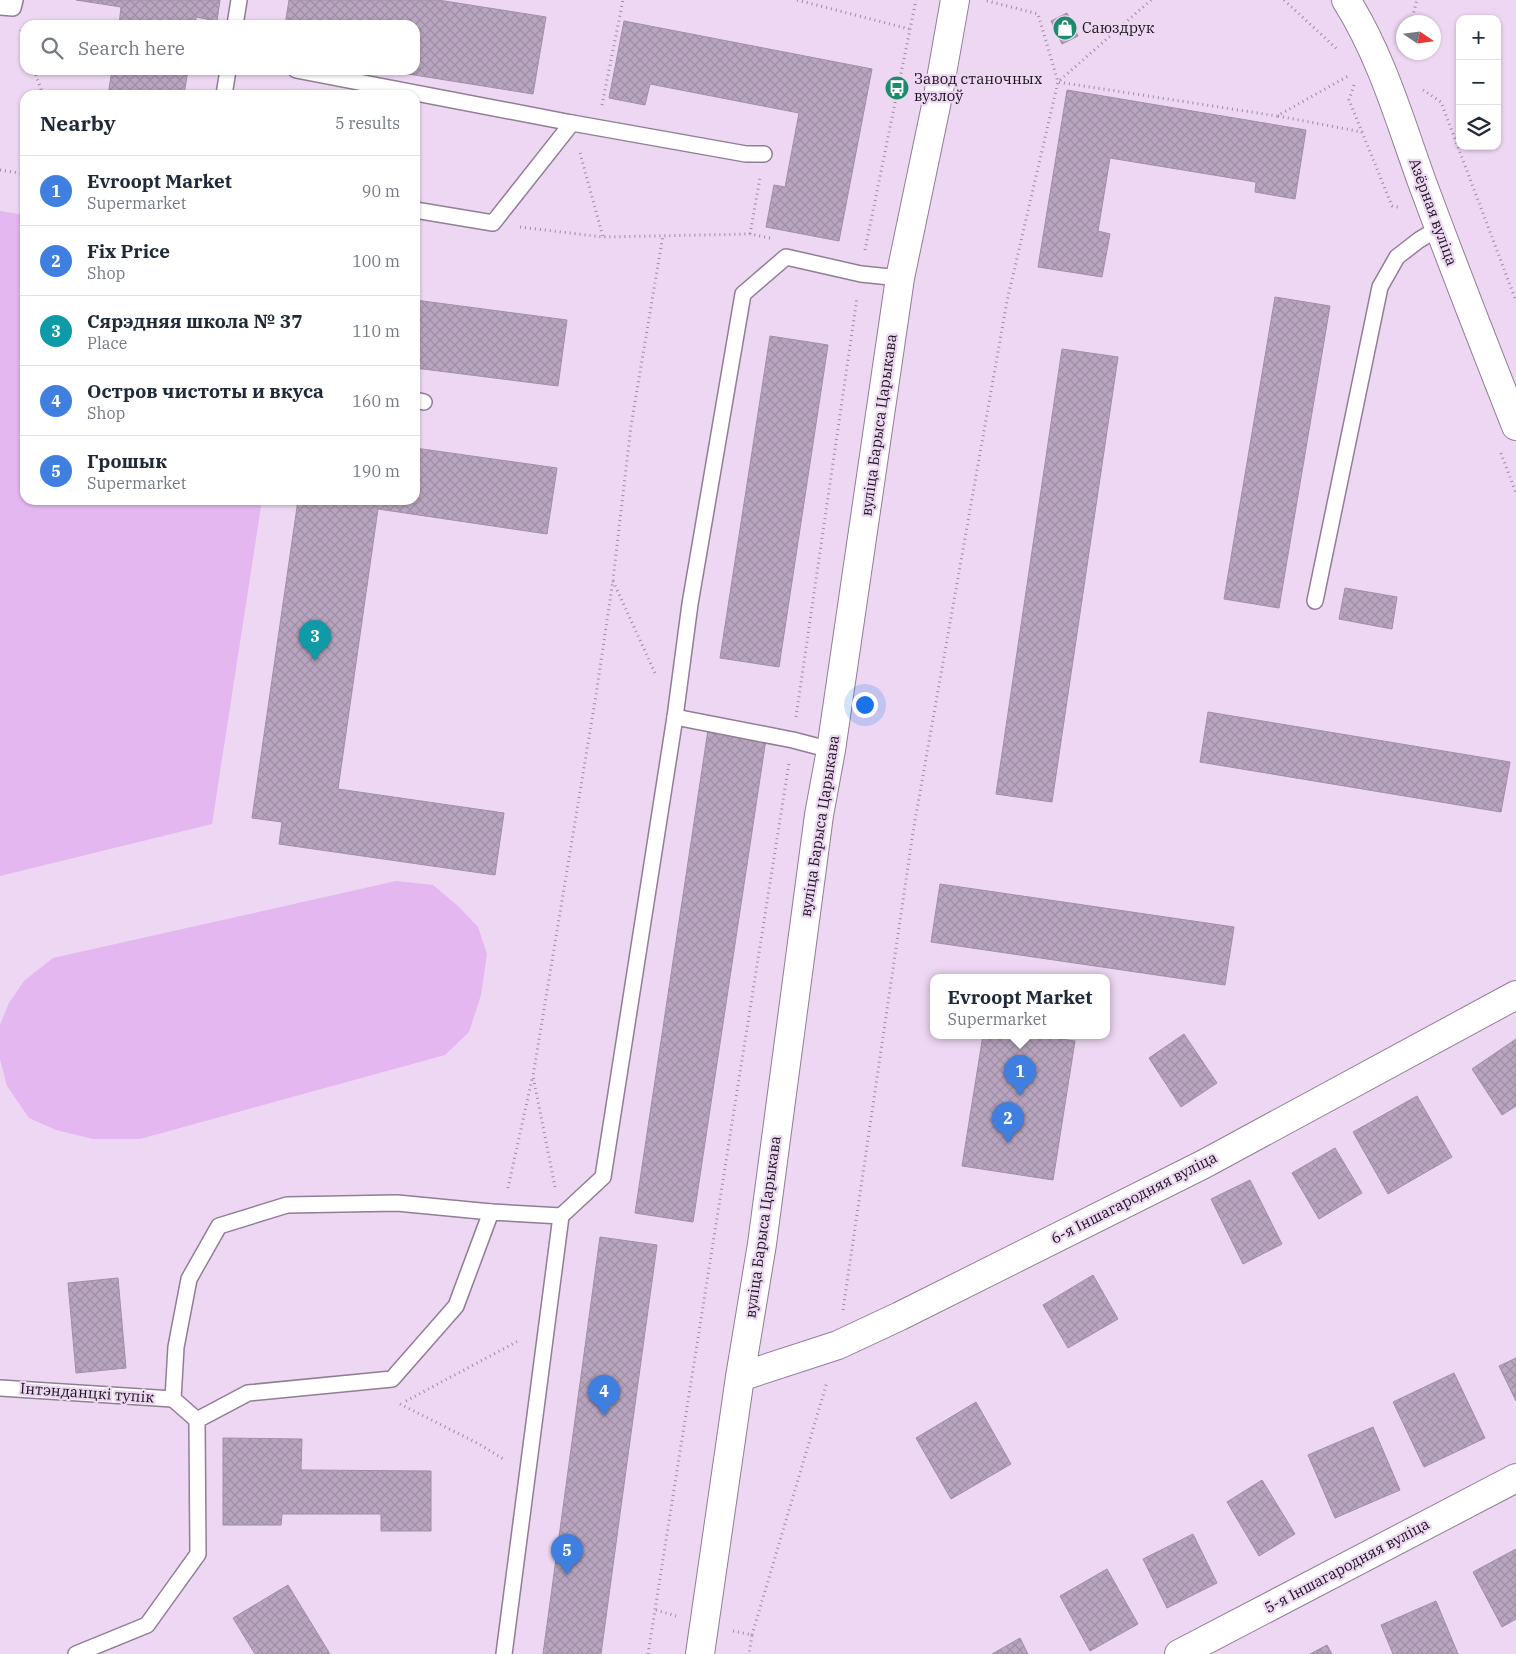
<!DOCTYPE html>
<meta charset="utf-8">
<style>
:root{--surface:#fff;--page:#f2f2f3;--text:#1f2937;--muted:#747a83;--line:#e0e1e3;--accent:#1e8c6c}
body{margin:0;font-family:"IBM Plex Serif",serif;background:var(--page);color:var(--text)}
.controls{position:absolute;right:15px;top:15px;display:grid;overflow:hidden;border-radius:10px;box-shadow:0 1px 4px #0004}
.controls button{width:45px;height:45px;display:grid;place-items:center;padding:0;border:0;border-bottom:1px solid var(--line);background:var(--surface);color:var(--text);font:25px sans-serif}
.compass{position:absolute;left:1396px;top:15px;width:45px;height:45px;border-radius:50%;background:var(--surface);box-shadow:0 1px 4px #0004;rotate:103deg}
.you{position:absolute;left:864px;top:704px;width:18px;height:18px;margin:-12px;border:4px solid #fff;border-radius:50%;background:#1a73e8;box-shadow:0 0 0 8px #1a73e833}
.badge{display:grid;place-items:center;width:32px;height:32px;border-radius:50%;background:var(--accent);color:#fff;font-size:16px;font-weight:700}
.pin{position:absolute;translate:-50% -41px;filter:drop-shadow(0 1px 2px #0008)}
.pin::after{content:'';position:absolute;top:26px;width:18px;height:15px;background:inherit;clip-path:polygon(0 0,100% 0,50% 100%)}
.popup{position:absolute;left:930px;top:974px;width:180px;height:65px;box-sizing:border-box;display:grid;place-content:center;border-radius:10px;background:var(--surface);filter:drop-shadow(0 1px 4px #0005);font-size:16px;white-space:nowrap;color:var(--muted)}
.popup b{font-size:19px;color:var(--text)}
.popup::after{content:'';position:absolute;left:50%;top:100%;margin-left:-10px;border:10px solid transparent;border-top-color:var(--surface)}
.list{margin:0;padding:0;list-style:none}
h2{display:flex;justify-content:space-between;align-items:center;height:65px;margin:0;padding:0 20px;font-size:21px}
h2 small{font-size:16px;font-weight:400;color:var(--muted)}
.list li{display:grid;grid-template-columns:32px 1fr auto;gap:15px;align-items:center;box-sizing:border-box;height:70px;padding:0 20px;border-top:1px solid var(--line)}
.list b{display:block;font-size:19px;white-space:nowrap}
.list p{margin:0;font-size:16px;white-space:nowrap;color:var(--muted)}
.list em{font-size:16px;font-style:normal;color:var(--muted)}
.icon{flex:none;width:28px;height:28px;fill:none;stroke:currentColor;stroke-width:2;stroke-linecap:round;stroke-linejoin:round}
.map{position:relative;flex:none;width:1516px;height:1654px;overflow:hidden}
.search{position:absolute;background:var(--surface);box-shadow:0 1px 4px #0004;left:20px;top:20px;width:400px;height:55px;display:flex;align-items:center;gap:12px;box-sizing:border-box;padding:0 18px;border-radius:15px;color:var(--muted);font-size:19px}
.panel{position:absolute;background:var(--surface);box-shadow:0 1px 4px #0004;left:20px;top:90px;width:400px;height:415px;border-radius:15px}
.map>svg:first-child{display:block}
</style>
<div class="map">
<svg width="1516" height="1654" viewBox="0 0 1516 1654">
<defs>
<pattern id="building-cross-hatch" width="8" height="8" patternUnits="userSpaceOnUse" patternTransform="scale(1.25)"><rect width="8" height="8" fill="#b9a5bf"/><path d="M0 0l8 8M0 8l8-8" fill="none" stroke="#9e8da4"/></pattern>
</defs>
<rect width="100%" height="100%" fill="#edd7f2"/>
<g fill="#e4b7f0">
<path d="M0,211L25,215V500H262L212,824L0,876Z"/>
<path d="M396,881L433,885L458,906L478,927L487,954L481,995L469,1032L445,1055L140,1139H93L56,1130L29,1118L7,1086L0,1059V1025L9,1003L24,981L53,958Z"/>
</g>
<g fill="url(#building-cross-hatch)" stroke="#a28ea7">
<path d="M76,0H220L217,21L196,17L195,25H119L121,7Z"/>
<path d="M289,0H438L546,17L533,94L383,70H415V25H285Z"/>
<path d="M1067,13L1078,36L1062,44L1051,21Z"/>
<path d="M624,21L872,69L839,241L766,227L774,185L785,187L799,113L650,84L645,105L609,98Z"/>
<path d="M112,70H188L184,95H108Z"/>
<path d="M1067,90L1306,130L1295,199L1255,192L1256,182L1110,158L1098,231L1110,234L1102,277L1038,267Z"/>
<path d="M1275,297L1330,306L1279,608L1224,599Z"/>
<path d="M415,300L567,320L558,386L415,368Z"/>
<path d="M770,336L828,345L779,667L720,658Z"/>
<path d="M1062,349L1118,357L1052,802L996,794Z"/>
<path d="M415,448L557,468L547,534L378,509L338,789L504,813L495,875L279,844L282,822L252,818L298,500H415Z"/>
<path d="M1345,588L1397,597L1392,629L1339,619Z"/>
<path d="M1208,712L1510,762L1501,812L1200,762Z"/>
<path d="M708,730L766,739L693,1222L635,1213Z"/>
<path d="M940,884L1234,927L1225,985L931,942Z"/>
<path d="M1184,1034L1217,1083L1181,1107L1149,1058Z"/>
<path d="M983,1035H1033L1075,1041L1053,1180L962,1166Z"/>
<path d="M1516,1039V1106L1502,1115L1472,1069Z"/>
<path d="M1417,1096L1452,1157L1388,1194L1353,1132Z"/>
<path d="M1335,1148L1362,1193L1319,1219L1292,1173Z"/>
<path d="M1250,1180L1282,1244L1243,1264L1211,1199Z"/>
<path d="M600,1237L657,1245L626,1470L601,1654H543Z"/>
<path d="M1093,1275L1118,1319L1068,1348L1043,1305Z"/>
<path d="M118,1278L126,1368L76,1373L68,1283Z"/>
<path d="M1516,1358V1401L1499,1366Z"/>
<path d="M1454,1373L1485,1438L1424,1467L1393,1402Z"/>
<path d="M976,1402L1011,1464L951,1499L916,1438Z"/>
<path d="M1373,1427L1400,1490L1335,1518L1308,1455Z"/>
<path d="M223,1438L302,1439L301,1470L431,1471V1531H381V1514H282L281,1525H223Z"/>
<path d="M1262,1480L1295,1534L1259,1556L1227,1502Z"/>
<path d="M1193,1534L1217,1583L1167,1608L1143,1559Z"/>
<path d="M1516,1549V1619L1502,1627L1473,1572Z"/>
<path d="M1107,1569L1138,1624L1090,1651L1060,1596Z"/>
<path d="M288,1585L330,1654H255L233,1618Z"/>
<path d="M1436,1601L1458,1654H1393L1381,1625Z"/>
<path d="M1020,1638L1028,1654H992Z"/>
<path d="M1327,1645L1332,1654H1310Z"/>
</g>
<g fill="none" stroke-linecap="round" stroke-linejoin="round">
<defs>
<g id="lane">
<path d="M0,7L13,8L15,0"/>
<path d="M235,25L239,0"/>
<path d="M296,70L572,123"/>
<path d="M224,95L228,70"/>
<path d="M415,210L493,223L572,123L746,154H764"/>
<path d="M415,400L424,402"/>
<path d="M1315,601L1380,287L1397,257L1419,240L1439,228"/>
<path d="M675,717L793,740L831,750"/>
<path d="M0,1388L173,1399"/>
<path d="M197,1420L173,1399L176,1347L189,1279L219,1226L287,1205L397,1203L491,1212"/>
<path d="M76,1654L147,1625L198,1554L197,1420L248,1393L392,1379L456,1306L491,1212L561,1216"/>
<path d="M504,1654L561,1216L603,1177L675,717L690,604L743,294L786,257L861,274L900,278"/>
</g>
<g id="street">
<path d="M740,1377L838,1345L900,1316L1204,1164L1516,995"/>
<path d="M1179,1654L1516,1478"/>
</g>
<g id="secondary">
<path d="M1346,0C1381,55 1400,121 1422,182C1452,263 1484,345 1516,426"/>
<path d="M700,1654L740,1377L762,1244L819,815L831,750L900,278L938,96L955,0"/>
</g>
</defs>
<use href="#lane" stroke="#917d96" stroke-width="18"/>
<use href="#street" stroke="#917d96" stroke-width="30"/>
<use href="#secondary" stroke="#917d96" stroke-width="30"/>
<g stroke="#9d8ca0" stroke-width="3" stroke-dasharray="1 4" stroke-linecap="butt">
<path d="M797,0L909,29"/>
<path d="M1151,0L1058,82L1277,116L1350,75"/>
<path d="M1284,0L1337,49"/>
<path d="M1411,22L1417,0"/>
<path d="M21,30L25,43"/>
<path d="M34,70L43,95"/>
<path d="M1354,85L1349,100L1392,206L1398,207"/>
<path d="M1423,90L1441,102L1516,301"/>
<path d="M602,105L623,0"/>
<path d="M1278,116L1362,132"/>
<path d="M580,153L603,237"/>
<path d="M0,170L25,174"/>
<path d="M520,227L603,237L750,234L770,238"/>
<path d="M750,234L760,178"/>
<path d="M865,250L916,0"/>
<path d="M1501,453L1516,493"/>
<path d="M613,581L655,673"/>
<path d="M796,717L857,298"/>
<path d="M555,1187L533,1076L596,695L613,580L631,426L663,235"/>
<path d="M508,1188L532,1079"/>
<path d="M843,1310L913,832L1007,301L1058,82L1038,14L984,0"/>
<path d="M406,1401L520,1340"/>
<path d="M400,1404L479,1444L505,1460"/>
<path d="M656,1610L676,1616"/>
<path d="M733,1631L752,1635L749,1654"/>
<path d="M752,1635L827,1382"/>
<path d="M648,1654L789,763"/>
</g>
<use href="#lane" stroke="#fff" stroke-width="15"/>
<use href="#street" stroke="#fff" stroke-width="28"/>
<use href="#secondary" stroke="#fff" stroke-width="28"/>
</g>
<defs>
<symbol id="shop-disc" viewBox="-11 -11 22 22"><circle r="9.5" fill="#1e8c6c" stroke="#edd7f2"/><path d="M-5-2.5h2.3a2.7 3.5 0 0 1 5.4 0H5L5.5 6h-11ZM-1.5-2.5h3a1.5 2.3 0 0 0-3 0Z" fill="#fff"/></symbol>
<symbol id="bus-disc" viewBox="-11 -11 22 22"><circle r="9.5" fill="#1e8c6c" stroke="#edd7f2"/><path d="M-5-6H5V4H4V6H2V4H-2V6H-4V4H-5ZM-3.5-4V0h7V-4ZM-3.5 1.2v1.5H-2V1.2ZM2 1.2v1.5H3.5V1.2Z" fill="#fff"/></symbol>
</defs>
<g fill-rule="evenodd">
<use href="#shop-disc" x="1051" y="14" width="28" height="28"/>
<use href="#bus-disc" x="883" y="74" width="28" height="28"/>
</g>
<g text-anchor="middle" stroke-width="4.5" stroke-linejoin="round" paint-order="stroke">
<g font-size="15" fill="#1a131c" stroke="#edd7f2" text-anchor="start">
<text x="1082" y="33">Саюздрук</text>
<text x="914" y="84">Завод станочных<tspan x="914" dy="17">вузлоў</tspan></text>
</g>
<g font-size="15" fill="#1a131c" stroke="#edd7f2">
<text transform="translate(1433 212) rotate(70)" y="5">Азёрная вуліца</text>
<text transform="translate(879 425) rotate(-82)" y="5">вуліца Барыса Царыкава</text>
<text transform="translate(820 826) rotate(-81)" y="5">вуліца Барыса Царыкава</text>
<text transform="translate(1134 1198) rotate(-27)" y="5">6-я Іншагародняя вуліца</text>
<text transform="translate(763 1227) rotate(-82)" y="5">вуліца Барыса Царыкава</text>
<text transform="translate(87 1393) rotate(4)" y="5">Інтэнданцкі тупік</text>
<text transform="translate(1347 1566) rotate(-28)" y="5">5-я Іншагародняя вуліца</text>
</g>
</g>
</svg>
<div class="controls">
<button>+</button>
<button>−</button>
<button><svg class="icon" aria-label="layers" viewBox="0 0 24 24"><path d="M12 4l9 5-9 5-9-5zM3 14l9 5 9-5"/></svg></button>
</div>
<svg class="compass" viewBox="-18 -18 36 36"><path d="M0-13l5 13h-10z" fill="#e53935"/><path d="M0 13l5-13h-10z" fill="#747a83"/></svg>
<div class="you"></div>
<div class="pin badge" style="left:1020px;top:1096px;background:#3f7fe0">1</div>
<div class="popup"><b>Evroopt Market</b>Supermarket</div>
<div class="pin badge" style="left:1008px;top:1143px;background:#3f7fe0">2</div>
<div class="pin badge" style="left:315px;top:661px;background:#0f9aa8">3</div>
<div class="pin badge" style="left:604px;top:1416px;background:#3f7fe0">4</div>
<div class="pin badge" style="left:567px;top:1575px;background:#3f7fe0">5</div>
<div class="search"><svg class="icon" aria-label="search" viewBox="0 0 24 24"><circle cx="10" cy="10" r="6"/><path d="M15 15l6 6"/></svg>Search here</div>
<section class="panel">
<h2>Nearby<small>5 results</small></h2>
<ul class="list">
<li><span class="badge" style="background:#3f7fe0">1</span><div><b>Evroopt Market</b><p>Supermarket</p></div><em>90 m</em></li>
<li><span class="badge" style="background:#3f7fe0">2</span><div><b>Fix Price</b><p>Shop</p></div><em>100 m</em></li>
<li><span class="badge" style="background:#0f9aa8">3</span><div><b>Сярэдняя школа № 37</b><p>Place</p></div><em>110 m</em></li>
<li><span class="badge" style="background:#3f7fe0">4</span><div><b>Остров чистоты и вкуса</b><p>Shop</p></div><em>160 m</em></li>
<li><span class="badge" style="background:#3f7fe0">5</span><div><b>Грошык</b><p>Supermarket</p></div><em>190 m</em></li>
</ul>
</section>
</div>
